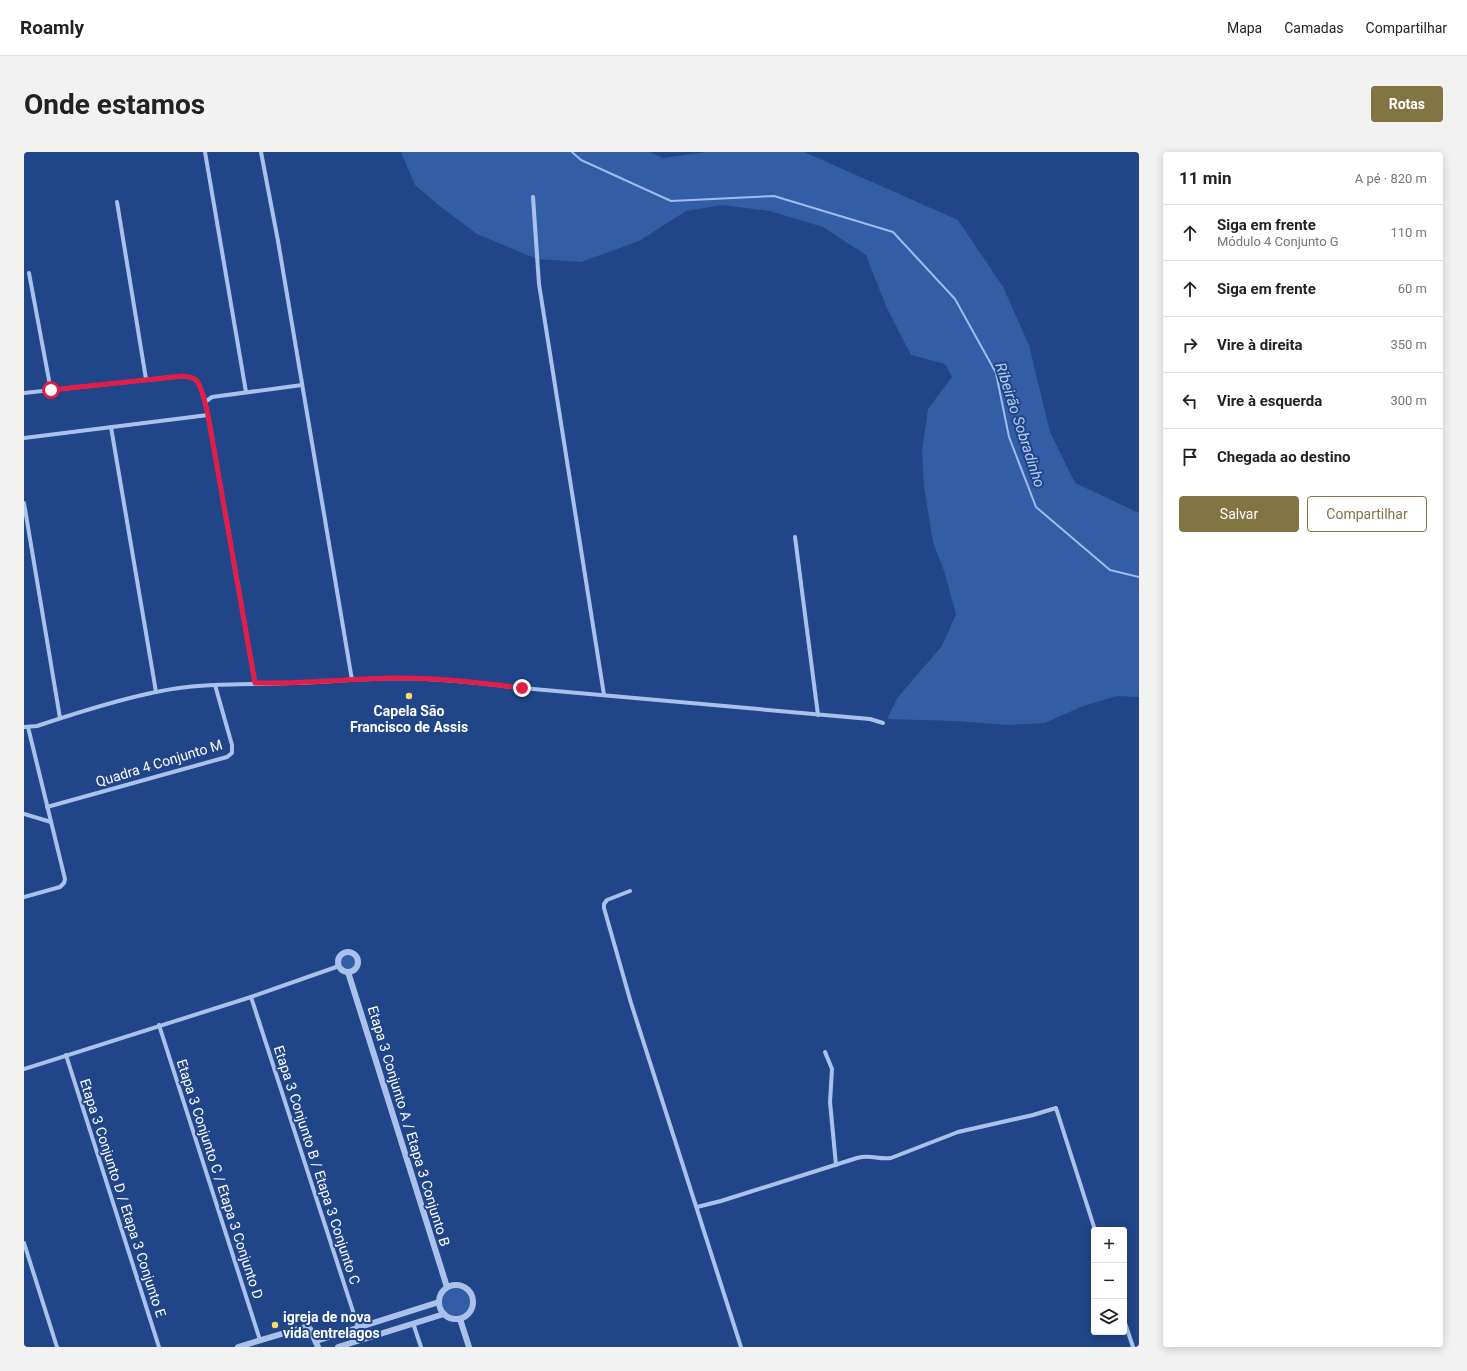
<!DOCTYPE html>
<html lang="pt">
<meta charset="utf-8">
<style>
:root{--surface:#fff;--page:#f2f2f2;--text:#222;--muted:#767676;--line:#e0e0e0;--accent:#827543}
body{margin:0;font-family:Roboto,sans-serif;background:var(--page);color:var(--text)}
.controls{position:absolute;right:12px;bottom:12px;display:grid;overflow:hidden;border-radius:4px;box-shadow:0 2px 10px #0003}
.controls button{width:36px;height:36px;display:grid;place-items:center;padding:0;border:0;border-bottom:1px solid var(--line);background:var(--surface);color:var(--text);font:20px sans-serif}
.stop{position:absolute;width:12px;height:12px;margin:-9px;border:3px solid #e11d48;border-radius:50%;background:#fff}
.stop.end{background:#e11d48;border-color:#fff;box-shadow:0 1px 4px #0008}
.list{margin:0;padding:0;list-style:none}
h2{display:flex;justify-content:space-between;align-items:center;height:52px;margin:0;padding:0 16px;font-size:17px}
h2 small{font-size:13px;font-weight:400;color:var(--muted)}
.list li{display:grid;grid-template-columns:26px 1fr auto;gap:12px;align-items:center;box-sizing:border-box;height:56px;padding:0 16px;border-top:1px solid var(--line)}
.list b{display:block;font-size:15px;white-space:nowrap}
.list p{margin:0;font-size:13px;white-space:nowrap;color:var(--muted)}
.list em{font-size:13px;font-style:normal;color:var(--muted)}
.actions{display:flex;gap:8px;padding:12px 16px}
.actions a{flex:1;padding:9px 0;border:1px solid var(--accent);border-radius:4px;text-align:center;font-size:14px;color:var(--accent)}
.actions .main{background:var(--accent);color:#fff}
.icon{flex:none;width:22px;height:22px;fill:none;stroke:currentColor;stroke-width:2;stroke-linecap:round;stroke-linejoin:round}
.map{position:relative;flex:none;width:1115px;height:1195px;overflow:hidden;border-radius:4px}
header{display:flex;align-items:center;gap:24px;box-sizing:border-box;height:56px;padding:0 20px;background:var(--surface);border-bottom:1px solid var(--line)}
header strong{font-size:19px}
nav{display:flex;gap:22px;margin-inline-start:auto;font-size:14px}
.intro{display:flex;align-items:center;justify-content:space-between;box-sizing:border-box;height:96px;padding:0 24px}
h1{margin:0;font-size:28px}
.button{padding:10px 18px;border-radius:4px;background:var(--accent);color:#fff;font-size:14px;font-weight:700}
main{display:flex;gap:24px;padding:0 24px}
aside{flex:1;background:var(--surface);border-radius:4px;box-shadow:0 2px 10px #0003}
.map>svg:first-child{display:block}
</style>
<header>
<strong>Roamly</strong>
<nav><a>Mapa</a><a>Camadas</a><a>Compartilhar</a></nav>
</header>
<div class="intro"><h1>Onde estamos</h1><a class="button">Rotas</a></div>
<main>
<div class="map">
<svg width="1115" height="1195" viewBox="0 0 1115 1195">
<rect width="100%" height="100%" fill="#204588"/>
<g fill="#335ea6">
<path d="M377,0H626L639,6L682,0H780L934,68L979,135L1005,193L1026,280L1051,331L1115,361V545L1093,544L1059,554L1021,571L985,573L931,569L863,567L874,545L918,494L932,462L920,419L909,390L900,335L898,299L904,257L928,225L921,212L887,203L862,154L842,103L799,75L746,59L698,53L662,59L615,89L557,110L513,107L453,82L413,52L391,33Z"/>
<circle cx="324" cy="810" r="8"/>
<circle cx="432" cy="1150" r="14"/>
</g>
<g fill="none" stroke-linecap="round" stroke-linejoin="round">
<path stroke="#9ebcec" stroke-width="2" d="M548,0L557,8L647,49L750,44L869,80L931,147L972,221L985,285L1012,355L1086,418L1115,425"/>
<g stroke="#aac2eb" stroke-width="4">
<path d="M181,0L222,240"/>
<path d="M237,0L254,89L328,528"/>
<path d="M509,45L515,132L580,543"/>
<path d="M93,50L122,227"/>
<path d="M5,121L27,239"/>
<path d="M0,241L159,224C164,225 168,225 172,228C178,234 182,254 184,263L231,531"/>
<path d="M181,250L188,245L278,233"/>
<path d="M87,275L132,540"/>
<path d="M0,286L184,263"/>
<path d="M0,351L36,566"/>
<path d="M771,385L794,563"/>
<path d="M0,575L13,574C52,561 92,548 132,540C177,530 223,533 268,531C301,530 335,527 368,526C411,526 455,531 498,536L823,565L846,567L859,571"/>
<path d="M23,655L203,605L208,601V593L191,533"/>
<path d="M0,662L27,670"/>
<path d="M606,739L583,748L580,752V756L607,851L717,1195"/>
<path d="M0,745L36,735L40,731L41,727L4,575"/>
<path d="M227,845L338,1187"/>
<path d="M135,873L236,1188"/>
<path d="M801,900L808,917L806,950L812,1013"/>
<path d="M42,903L135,1195"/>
<path d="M0,917L227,845L315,814"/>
<path d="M673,1055L697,1049L833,1006C847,1002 854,1008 867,1006L934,980L1009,963L1032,956L1071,1078"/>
<path d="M0,1091L33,1195"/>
<path d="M1100,1168L1109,1195"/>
<path d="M389,1171L397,1195"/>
</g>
<g stroke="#aac2eb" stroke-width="6">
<circle cx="324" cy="810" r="10"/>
<path d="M324,820L423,1135"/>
<circle cx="432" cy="1150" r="17"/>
<path d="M436,1167L445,1195"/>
<path d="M292,1189L415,1150"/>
<path d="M214,1195L281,1175L286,1177L294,1195"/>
<path d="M314,1195L420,1162"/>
</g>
</g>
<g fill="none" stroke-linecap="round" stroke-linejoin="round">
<path stroke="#e11d48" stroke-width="5" d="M27,238L159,224C164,225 168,225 172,228C178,234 182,254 184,263L231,531C277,532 322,527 367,526C411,525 455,531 498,536"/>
</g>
<g fill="#f8db6b" stroke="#204588" stroke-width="1.5">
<circle cx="385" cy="544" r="4"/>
<circle cx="251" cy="1173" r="4"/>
</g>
<g text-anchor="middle" stroke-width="4" stroke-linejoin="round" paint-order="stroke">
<g font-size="14" font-weight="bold" fill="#fff" stroke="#204588">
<text x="385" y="564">Capela São<tspan x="385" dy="16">Francisco de Assis</tspan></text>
<text x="259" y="1170" text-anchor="start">igreja de nova<tspan x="259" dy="16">vida entrelagos</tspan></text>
</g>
<g font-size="14" fill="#fff" stroke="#204588">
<text transform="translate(135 611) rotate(-17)" y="5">Quadra 4 Conjunto M</text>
<text transform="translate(385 974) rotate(73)" y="5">Etapa 3 Conjunto A / Etapa 3 Conjunto B</text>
<text transform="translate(293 1013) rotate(72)" y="5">Etapa 3 Conjunto B / Etapa 3 Conjunto C</text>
<text transform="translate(196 1027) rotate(72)" y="5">Etapa 3 Conjunto C / Etapa 3 Conjunto D</text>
<text transform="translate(99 1046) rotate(72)" y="5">Etapa 3 Conjunto D / Etapa 3 Conjunto E</text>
</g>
<g font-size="15" font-style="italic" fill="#b6cdf2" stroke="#204588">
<text transform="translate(996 273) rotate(72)" y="5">Ribeirão Sobradinho</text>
</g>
</g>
</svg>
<div class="controls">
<button>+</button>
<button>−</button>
<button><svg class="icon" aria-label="layers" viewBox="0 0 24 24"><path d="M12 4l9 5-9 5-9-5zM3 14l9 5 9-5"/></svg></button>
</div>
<div class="stop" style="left:27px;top:238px"></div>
<div class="stop end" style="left:498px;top:536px"></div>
</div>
<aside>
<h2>11 min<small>A pé · 820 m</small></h2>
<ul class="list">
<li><svg class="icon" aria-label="ahead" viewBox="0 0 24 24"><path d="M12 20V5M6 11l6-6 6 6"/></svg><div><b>Siga em frente</b><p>Módulo 4 Conjunto G</p></div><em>110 m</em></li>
<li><svg class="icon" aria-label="ahead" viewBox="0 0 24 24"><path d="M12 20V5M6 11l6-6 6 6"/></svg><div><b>Siga em frente</b></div><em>60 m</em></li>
<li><svg class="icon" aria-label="right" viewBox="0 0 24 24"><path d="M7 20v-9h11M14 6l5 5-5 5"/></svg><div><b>Vire à direita</b></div><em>350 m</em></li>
<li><svg class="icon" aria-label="left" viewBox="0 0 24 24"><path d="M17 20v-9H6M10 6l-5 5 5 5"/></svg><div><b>Vire à esquerda</b></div><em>300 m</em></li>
<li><svg class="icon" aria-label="arrive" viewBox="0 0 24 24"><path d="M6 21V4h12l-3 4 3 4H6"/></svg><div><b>Chegada ao destino</b></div></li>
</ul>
<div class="actions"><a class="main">Salvar</a><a>Compartilhar</a></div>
</aside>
</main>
